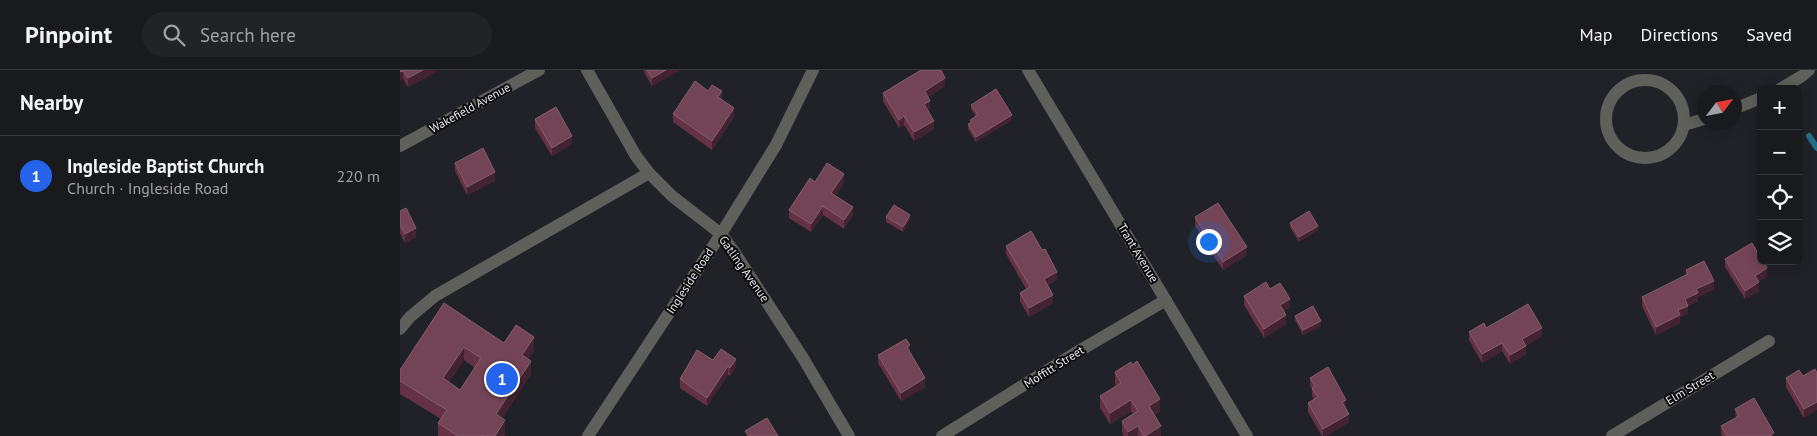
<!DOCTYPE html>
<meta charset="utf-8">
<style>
:root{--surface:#181a1e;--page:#212327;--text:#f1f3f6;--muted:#9fa1a4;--line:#36383c;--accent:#2563eb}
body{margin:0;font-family:"PT Sans",sans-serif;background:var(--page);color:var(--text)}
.controls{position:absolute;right:15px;top:15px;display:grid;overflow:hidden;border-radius:8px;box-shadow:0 2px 12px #0003}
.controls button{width:45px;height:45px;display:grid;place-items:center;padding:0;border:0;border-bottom:1px solid var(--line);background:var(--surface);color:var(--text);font:25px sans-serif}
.compass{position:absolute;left:1297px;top:15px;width:45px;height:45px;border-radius:50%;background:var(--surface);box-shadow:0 2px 12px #0003;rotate:58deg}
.you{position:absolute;left:808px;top:171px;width:18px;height:18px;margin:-12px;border:4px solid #fff;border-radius:50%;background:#1a73e8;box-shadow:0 0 0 8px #1a73e833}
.badge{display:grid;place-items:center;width:32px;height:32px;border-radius:50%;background:var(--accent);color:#fff;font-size:16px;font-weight:700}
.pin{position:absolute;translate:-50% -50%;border:2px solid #fff;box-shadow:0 1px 5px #0006}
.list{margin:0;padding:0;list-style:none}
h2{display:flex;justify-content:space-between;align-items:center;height:65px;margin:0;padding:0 20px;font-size:21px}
h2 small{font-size:16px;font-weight:400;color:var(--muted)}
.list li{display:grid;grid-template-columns:32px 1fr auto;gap:15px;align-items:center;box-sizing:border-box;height:80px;padding:0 20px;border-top:1px solid var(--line)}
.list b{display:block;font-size:19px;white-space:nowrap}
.list p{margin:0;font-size:16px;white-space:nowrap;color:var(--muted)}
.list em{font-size:16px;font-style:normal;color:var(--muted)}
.icon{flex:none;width:28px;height:28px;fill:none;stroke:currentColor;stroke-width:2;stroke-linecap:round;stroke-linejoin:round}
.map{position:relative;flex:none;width:1417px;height:366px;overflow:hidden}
header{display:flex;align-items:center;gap:30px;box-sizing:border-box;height:70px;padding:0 25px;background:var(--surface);border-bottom:1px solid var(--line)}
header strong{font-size:24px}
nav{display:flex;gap:28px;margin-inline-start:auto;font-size:18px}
.search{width:350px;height:45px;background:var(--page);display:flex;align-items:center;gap:12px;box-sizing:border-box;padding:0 18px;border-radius:28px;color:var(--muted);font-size:19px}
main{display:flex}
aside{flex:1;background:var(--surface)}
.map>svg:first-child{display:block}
</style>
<header>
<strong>Pinpoint</strong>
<div class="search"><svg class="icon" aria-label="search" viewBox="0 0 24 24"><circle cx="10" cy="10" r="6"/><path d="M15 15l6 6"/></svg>Search here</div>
<nav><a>Map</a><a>Directions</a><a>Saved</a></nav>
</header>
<main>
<aside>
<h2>Nearby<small></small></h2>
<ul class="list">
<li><span class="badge">1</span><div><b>Ingleside Baptist Church</b><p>Church · Ingleside Road</p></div><em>220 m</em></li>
</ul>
</aside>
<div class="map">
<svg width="1417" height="366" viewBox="0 0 1417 366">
<rect width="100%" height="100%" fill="#202228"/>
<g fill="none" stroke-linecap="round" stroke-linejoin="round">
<path stroke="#246f8c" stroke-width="6" d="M1409,66L1417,78"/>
<g stroke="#5f5f5c" stroke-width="12">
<path d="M187,0L236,86L249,103L272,126L321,164L333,180L403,288L449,366"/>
<path d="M628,0L847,366"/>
<circle cx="1245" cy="49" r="39"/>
<path d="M1380,19L1402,6L1409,0"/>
<path d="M1334,39L1361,28"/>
<path d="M1284,55L1304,49"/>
<path d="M0,76L139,0"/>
<path d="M0,259L10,247L35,226L249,103"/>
<path d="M188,366L321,164L376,75L413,0"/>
<path d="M542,366L672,285L766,230"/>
<path d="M1212,366L1369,271"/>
</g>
</g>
<g fill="#653144" fill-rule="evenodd">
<path d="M0,0H36V2L8,17L3,9Z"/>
<path d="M243,0H280L252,16Z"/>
<path d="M545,16L528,27L530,39L528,41L534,59L514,71L504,55L499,58L483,31V23Z"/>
<path d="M322,29L334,47L312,80L273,52V44Z"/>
<path d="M571,35L612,50L576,72L568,59V54L570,53V50L576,47L571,39Z"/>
<path d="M135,49L172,74L152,86L135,58Z"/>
<path d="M55,93L95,111L67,125L55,101Z"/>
<path d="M415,112L444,113L435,126L453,145L444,159L423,145L411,162L389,148V140Z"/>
<path d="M0,141L16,167L5,173L0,163Z"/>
<path d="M486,147L510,149L503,162L486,152Z"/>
<path d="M795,147L847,185L823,200L811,182L808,183L802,172V166L795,156Z"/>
<path d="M890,153L918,160L899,172L890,157Z"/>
<path d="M606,176L657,210L648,215L653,233L629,247L620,231V223L626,219L606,184Z"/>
<path d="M1325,189L1367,206L1358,212L1359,221L1345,229L1325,197Z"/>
<path d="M1286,200L1314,219L1298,227V231L1288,236V244L1280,247V253L1256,265L1242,236V227L1286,205Z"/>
<path d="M870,219L890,237L884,241L886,254L864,268L844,235V226Z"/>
<path d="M44,233L104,273L134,280L128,289L131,304L102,348L105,364L104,366H38V353L41,349L0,324V300ZM64,290L75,298L60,320L49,312Z"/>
<path d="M895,246L921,256L903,265L895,250Z"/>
<path d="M1086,258L1142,266L1126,276V284L1110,294L1102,281L1082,293L1069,270V262Z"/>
<path d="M510,282L525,317L501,331L478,293V285Z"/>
<path d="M313,290L336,297L330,306L328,305L307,336L280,318V309Z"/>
<path d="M715,302L760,341L754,345L761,366H724L722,362V351L733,344L731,341L710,354L700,338V326L716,316L715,313Z"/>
<path d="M1417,303L1404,348L1386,317V308L1403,306Z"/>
<path d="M910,308L946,338L949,352L926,366H922L908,342V333L914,330L912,326V319L910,316Z"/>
<path d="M1335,339L1374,366H1322L1321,364V356L1336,348Z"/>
</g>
<g fill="#432331">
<path d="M23,0H36V2L8,17V8Z"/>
<path d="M266,0H280L252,16V8Z"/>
<path d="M3,1V9L0,11V2Z"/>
<path d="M545,8V16L525,29V21Z"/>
<path d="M322,21V29L318,27Z"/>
<path d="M530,31V39L524,43V34Z"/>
<path d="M334,38V47L312,80V71Z"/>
<path d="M612,45V50L576,72V67Z"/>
<path d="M504,46V55L499,58V50Z"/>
<path d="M534,51V59L514,71V62Z"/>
<path d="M172,66V74L152,86V78Z"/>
<path d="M95,102V111L67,125V117Z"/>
<path d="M444,104V113L431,132V123Z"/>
<path d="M423,136V145L411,162V154Z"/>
<path d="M453,137V145L444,159V150Z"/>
<path d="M510,145V149L503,162V157Z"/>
<path d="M918,156V160L899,172V167Z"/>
<path d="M16,158V167L5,173V164Z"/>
<path d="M811,173V182L808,183V175Z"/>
<path d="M847,177V185L823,200V192Z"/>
<path d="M1367,198V206L1355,214V206Z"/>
<path d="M657,202V210L644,217V209Z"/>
<path d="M1314,211V219L1298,227V231L1288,236V244L1280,247V253L1256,265V257L1278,240L1285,229L1296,219Z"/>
<path d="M1359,212V221L1345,229V221Z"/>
<path d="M653,225V233L629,247V238Z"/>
<path d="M890,229V237L880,243V235Z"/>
<path d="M886,245V254L864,268V259Z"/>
<path d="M921,251V256L903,265V260Z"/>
<path d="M1142,258V266L1122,278V269Z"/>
<path d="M134,267V280L122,298V285Z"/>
<path d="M1102,273V281L1082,293V284Z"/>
<path d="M510,275V284L507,277Z"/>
<path d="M1126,276V284L1110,294V285Z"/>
<path d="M64,277V290L43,322V308Z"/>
<path d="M336,289V297L330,306V298Z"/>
<path d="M131,291V304L96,358V344Z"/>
<path d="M328,296V305L307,336V328Z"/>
<path d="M525,308V317L501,331V323Z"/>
<path d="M760,329V341L749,348V336Z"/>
<path d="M731,330V341L710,354V343Z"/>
<path d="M946,330V339L942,332Z"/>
<path d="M1417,332V340L1404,348V339Z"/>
<path d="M949,344V352L926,366H923V359Z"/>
<path d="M105,350V364L104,366H95Z"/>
<path d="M738,356V366H728V362Z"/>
<path d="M761,356V366H745Z"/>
</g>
<g fill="#734456" stroke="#855e6d" fill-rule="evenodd">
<path d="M0,0H23L8,8L3,1L0,2Z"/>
<path d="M247,0H266L252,8Z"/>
<path d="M521,0H541L545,8L525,21L530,31L524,34L534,51L514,62L504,46L499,50L483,23Z"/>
<path d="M295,11L308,21L312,15L322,21L318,27L334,38L312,71L273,44Z"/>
<path d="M596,19L612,45L576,67L568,54L572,52L570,50L578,45L571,35Z"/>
<path d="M156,37L172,66L152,78L135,49Z"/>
<path d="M83,78L95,102L67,117L55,93Z"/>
<path d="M427,93L444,104L431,123L453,137L444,150L423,136L411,154L389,140L410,108L415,112Z"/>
<path d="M818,133L847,177L823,192L811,173L808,175L802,164L804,162L795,147Z"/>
<path d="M494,135L510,145L503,157L486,147Z"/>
<path d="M6,138L16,158L5,164L0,155V141Z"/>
<path d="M909,141L918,156L899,167L890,153Z"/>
<path d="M631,161L642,180L645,179L657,202L644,209L653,225L629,238L620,223L630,217L606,176Z"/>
<path d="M1352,173L1361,188V191H1363L1367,198L1355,206L1359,212L1345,221L1325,189Z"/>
<path d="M1304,191L1314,211L1296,219L1298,223L1285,229L1288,236L1278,240L1280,245L1256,257L1242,227L1288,204L1286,200Z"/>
<path d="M866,212L870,219L880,213L890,229L880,235L886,245L864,259L844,226Z"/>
<path d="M44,233L104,273L116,255L134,267L122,285L131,291L96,344L105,350L95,366H83L82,365L81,366H58L38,353L47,340L0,311V300ZM64,277L81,288L60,320L43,308Z"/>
<path d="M1128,234L1142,258L1122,269L1126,276L1110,285L1102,273L1082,284L1069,262L1084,253L1086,258Z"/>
<path d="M913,236L921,251L903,260L895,246Z"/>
<path d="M506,269L510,275L507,277L525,308L501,323L478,285Z"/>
<path d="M321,279L336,289L330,298L328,296L307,328L280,309L297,280L313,290Z"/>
<path d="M737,291L760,329L749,336L761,356L745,366H744L738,356L728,362L722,351L738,341L731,330L710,343L700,326L721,313L715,302L731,292L732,295Z"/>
<path d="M928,297L946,330L942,332L949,344L923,359L908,333L918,327L912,318L915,316L910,308Z"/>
<path d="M1415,299L1417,303V332L1404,339L1386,308L1399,300L1403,306Z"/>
<path d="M1354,328L1374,363L1368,366H1327L1321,356L1339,346L1335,339Z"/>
<path d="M367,348L378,366H348L345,361Z"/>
</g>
<g text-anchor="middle" stroke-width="4" stroke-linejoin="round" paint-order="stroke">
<g font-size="12" fill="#e6e7ec" stroke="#0b0b0e">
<text transform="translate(70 38) rotate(-29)" y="4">Wakefield Avenue</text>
<text transform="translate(738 183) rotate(59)" y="4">Trant Avenue</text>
<text transform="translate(344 199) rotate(55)" y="4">Gatling Avenue</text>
<text transform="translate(290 211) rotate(-57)" y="4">Ingleside Road</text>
<text transform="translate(654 297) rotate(-32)" y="4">Moffitt Street</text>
<text transform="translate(1290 318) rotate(-31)" y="4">Elm Street</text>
</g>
</g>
</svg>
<div class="controls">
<button>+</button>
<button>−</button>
<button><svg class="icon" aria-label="locate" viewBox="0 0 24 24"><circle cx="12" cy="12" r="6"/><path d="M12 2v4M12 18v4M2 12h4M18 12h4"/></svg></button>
<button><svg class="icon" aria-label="layers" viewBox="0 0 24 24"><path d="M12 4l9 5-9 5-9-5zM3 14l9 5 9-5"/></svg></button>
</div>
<svg class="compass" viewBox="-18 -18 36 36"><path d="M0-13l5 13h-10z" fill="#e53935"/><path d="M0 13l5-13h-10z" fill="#9fa1a4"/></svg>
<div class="you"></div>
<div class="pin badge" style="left:102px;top:309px">1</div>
</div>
</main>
